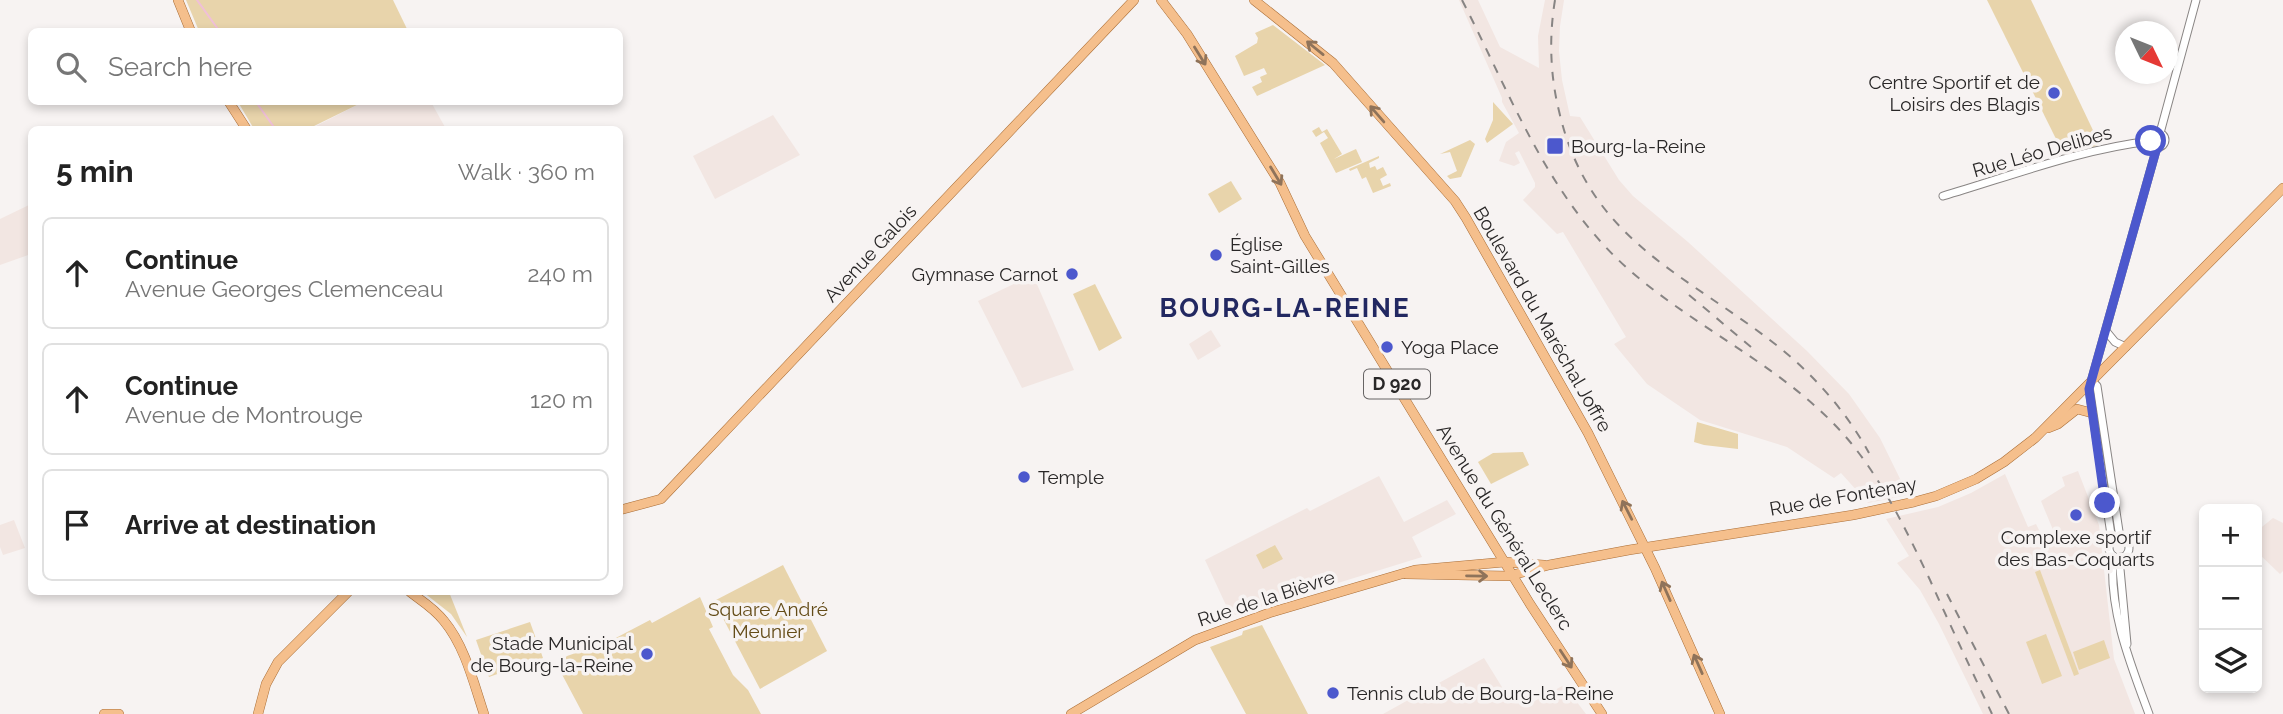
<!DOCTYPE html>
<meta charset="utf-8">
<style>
:root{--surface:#fff;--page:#f6f6f6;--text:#222;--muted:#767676;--line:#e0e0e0}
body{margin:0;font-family:Raleway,sans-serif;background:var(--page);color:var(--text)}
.controls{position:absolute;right:21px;bottom:21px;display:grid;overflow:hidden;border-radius:10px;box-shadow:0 4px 10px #0003}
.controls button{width:63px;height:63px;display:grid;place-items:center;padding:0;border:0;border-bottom:2px solid var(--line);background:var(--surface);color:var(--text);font:35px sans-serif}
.compass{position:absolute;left:2115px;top:21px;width:63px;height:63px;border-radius:50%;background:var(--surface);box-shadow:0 4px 10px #0003;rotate:133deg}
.stop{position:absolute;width:21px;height:21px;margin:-16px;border:5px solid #4c58cd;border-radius:50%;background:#fff}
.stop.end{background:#4c58cd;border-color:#fff;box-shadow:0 2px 7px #0008}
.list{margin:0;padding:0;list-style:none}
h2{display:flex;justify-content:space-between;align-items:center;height:91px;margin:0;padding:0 28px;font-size:30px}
h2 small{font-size:23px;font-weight:400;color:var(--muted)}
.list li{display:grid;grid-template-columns:46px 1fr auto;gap:21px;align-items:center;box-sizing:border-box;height:112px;margin:0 14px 14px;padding:0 14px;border:2px solid var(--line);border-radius:10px}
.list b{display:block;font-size:26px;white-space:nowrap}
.list p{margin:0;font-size:23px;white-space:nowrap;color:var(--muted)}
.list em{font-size:23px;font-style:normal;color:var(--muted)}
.icon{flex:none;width:38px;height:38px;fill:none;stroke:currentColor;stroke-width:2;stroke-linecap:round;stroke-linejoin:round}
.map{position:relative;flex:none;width:2283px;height:714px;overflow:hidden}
.search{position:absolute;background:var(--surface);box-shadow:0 4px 10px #0003;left:28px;top:28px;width:595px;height:77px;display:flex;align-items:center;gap:18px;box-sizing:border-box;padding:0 24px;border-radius:10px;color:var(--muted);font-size:26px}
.panel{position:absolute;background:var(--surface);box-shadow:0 4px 10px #0003;left:28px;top:126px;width:595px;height:469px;border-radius:10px}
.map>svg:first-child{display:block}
</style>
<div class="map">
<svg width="2283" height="714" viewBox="0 0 2283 714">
<rect width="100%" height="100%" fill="#f7f3f2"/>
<g fill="#f2e6e2">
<path d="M1459,0H1478L1500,47L1539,68L1538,36L1545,0H1564L1560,26L1559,51L1562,80L1570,116L1580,117L1619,180L1633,196L1688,242L1807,351L1849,394L1880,438L1908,495L1868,503L1841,473L1834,478L1787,447L1700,420L1647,384L1614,344L1626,337L1563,232L1557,234L1523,200L1535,187V183L1519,151L1515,153L1520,163L1514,166L1499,161L1506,142L1519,133L1502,102V98Z"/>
<path d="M363,102H431L446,129L308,130Z"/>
<path d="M773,115L800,155L715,199L693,156Z"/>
<path d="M29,205L31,215V254L0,265V219Z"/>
<path d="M1033,275L1074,370L1022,388L978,301Z"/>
<path d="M1211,330L1221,346L1198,360L1189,344Z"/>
<path d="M2078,471L2099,525L2114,659L2135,714H1983L1939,624L1920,590L1897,563L1909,556L1886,519L1938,507L1971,493L2005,474L2028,527L2036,524L2045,542L2056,537L2041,501L2065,486L2062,477Z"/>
<path d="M1379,476L1404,522L1447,500L1456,514L1412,537L1422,557L1231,616L1205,560L1307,508L1310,511Z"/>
<path d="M2273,518L2283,523V571L2280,574L2257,552V531Z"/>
<path d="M14,520L25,548L3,555L0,547V525Z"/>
<path d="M1484,658L1510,700L1525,693L1531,703L1564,685L1586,714H1383Z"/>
</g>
<g fill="#e8d4ab">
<path d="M186,0H393L408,31H199Z"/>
<path d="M1987,0H2031L2100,145L2064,155Z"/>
<path d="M1273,25L1325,65L1257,96L1252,87L1262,82L1260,77L1267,74L1264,68L1244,76L1235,56L1257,43L1258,38L1255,33Z"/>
<path d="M238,102H363L308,129H254Z"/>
<path d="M1493,102L1513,124L1487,143L1485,139L1493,120Z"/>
<path d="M1319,127L1322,132L1327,129L1342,154L1334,159L1356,149L1362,162L1336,173L1320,143L1328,138L1324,132L1316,137L1312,131Z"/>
<path d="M1470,140L1475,144L1461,177L1450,179L1447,176L1457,171L1450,152L1440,154Z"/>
<path d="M1379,156V158L1369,163L1370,168L1375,166L1377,170L1383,167L1387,175L1380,179L1383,186L1390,183L1391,186L1373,193L1366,177L1362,179L1357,168L1350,171L1349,169Z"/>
<path d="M1231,181L1242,199L1219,213L1208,194Z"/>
<path d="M1095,284L1122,338L1099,351L1073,294Z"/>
<path d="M1697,422L1738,434V449L1704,445L1694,442Z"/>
<path d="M1523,452L1529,465L1491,484L1478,462L1493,453Z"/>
<path d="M1275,545L1283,559L1263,569L1256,555Z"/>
<path d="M783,565L827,651L760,689L714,601Z"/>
<path d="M2040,570L2079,674L2074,676L2035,572Z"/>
<path d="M423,592H449L467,637L451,614Z"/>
<path d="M700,597L713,627L709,629L733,675L748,690L761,714H583L557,665L567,656L610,641L650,620L652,623Z"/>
<path d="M530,622L543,658L489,677L476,640Z"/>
<path d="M1262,625L1308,714H1246L1210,647L1242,635L1243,631Z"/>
<path d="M2046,634L2062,676L2042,684L2026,642Z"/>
<path d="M2104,640L2110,658L2079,670L2073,652Z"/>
</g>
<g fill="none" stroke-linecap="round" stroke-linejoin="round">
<g stroke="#f0bfd8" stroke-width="2">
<path d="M197,0L220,32"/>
<path d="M256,102L276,130"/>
</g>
<defs>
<g id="minor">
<path d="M2160,133L2196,0"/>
<circle cx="2158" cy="140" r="7"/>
<path d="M1943,196C2011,176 2081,149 2151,141"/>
<path d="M2106,331L2115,342L2126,347"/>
<path d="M2092,381L2097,386L2120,538"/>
<circle cx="2119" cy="548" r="10"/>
<path d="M2112,541L2089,389L2157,147"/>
<path d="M2113,556C2109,611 2130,663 2149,714"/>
<path d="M2121,557L2120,569L2127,644"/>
</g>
<g id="major">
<path d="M178,0L191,32"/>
<path d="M1161,0L1187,34L1280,183L1305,236L1530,604L1602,714"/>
<path d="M1254,0L1333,63L1455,201L1466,218L1588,433L1655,568L1720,714"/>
<path d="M229,102L247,130"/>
<path d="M2048,428L2058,424L2077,409L2092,413"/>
<path d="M620,510L661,499L1134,0"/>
<path d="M1406,574L1509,576L1549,565L1629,550L1853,515L1914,502L1936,496L1976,479L2004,462L2035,438L2283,188"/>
<path d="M410,592C422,601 435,609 444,621C465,646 474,684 484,714"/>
<path d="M104,714H119"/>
<path d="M258,714L266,684L278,662L348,592"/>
<path d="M1071,714L1195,640L1269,613L1415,570L1505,562L1544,565"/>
</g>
</defs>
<use href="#minor" stroke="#898584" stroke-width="9"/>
<use href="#major" stroke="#aa6e37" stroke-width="10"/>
<use href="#minor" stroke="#fff" stroke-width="7"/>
<use href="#major" stroke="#f5bf8c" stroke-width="9"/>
<g stroke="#878483" stroke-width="2" stroke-dasharray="9 9" stroke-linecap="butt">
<path d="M1462,0C1510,93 1547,196 1627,268C1698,331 1790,369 1851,443C1885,485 1907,532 1930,580C1950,625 1971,669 1992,714"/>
<path d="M1555,0C1549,36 1550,75 1559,111C1589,242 1686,273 1780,348C1816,377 1847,413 1869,453"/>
<path d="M1689,295L1751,347"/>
<path d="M1947,594L2009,714"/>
</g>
</g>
<defs><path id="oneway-shaft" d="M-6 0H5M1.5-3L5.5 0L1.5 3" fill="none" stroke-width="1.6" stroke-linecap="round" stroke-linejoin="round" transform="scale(1.75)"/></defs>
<g stroke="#8f735a">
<use href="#oneway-shaft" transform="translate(1315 48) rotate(-141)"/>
<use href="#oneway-shaft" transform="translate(1200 56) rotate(58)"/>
<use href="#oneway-shaft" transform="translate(1377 114) rotate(-131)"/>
<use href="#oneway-shaft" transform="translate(1276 176) rotate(59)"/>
<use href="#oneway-shaft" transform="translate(1627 510) rotate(-117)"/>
<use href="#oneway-shaft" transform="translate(1477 576) rotate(1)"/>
<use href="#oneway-shaft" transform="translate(1666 591) rotate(-114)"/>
<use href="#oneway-shaft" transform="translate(1566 659) rotate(57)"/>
<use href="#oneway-shaft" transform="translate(1698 664) rotate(-114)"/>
</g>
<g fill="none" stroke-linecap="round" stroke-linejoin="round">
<path stroke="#4c58cd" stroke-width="9" d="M2105,503L2089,389L2157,147L2151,141"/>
</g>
<g fill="#4c58cd" stroke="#f7f3f2" stroke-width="2.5">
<circle cx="2054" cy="93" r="7"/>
<rect x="1546" y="137" width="18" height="18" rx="3.5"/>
<circle cx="1216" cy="255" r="7"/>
<circle cx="1072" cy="274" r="7"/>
<circle cx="1387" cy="347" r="7"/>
<circle cx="1024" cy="477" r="7"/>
<circle cx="2076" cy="515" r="7"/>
<circle cx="647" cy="654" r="7"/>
<circle cx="1333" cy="693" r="7"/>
</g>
<g text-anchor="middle" stroke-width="7" stroke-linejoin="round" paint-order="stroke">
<rect fill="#f7f3f2" stroke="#676464" stroke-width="2" x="1364" y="369.5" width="66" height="29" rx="5"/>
<g font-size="18" font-weight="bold" fill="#292727">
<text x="1397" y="390">D 920</text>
</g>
<g font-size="19" fill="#292727" stroke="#f7f3f2" text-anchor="start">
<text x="2040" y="89" text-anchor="end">Centre Sportif et de<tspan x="2040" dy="22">Loisirs des Blagis</tspan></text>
<text x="1571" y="153">Bourg-la-Reine</text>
<text x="1230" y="251">Église<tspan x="1230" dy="22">Saint-Gilles</tspan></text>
<text x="1058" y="281" text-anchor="end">Gymnase Carnot</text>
<text x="1401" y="354">Yoga Place</text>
<text x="1038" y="484">Temple</text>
<text x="2076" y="544" text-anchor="middle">Complexe sportif<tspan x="2076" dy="22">des Bas-Coquarts</tspan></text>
<text x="633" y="650" text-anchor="end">Stade Municipal<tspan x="633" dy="22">de Bourg-la-Reine</tspan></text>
<text x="1347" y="700">Tennis club de Bourg-la-Reine</text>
</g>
<g font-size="19" fill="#292727" stroke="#f7f3f2">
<text transform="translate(2042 151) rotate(-16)" y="7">Rue Léo Delibes</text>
<text transform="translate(870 253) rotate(-47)" y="7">Avenue Galois</text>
<text transform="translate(1543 319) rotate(60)" y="7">Boulevard du Maréchal Joffre</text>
<text transform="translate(1843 496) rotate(-10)" y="7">Rue de Fontenay</text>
<text transform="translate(1505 527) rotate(58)" y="7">Avenue du Général Leclerc</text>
<text transform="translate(1266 598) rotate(-18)" y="7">Rue de la Bièvre</text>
</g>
<g font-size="19" fill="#644c18" stroke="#f7f3f2">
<text x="768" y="616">Square André<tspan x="768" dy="22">Meunier</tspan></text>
</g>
<g font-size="26" font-weight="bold" letter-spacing="2" fill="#222861" stroke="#f7f3f2">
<text x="1285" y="317">BOURG-LA-REINE</text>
</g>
</g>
</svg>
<div class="controls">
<button>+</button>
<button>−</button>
<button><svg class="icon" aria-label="layers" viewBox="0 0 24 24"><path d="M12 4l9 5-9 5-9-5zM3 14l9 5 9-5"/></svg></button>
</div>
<svg class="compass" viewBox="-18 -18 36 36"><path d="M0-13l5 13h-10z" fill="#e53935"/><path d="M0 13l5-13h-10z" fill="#767676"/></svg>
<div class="stop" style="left:2151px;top:141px"></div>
<div class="stop end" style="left:2105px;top:503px"></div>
<div class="search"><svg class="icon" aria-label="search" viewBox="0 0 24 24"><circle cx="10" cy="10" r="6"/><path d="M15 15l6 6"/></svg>Search here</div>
<section class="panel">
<h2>5 min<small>Walk · 360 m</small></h2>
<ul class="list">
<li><svg class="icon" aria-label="ahead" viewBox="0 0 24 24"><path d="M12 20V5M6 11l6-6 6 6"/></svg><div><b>Continue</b><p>Avenue Georges Clemenceau</p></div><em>240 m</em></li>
<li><svg class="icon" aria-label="ahead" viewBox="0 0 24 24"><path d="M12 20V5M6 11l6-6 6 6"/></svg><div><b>Continue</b><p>Avenue de Montrouge</p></div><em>120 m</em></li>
<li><svg class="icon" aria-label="arrive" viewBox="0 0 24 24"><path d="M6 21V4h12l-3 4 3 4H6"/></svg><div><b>Arrive at destination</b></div></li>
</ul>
</section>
</div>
